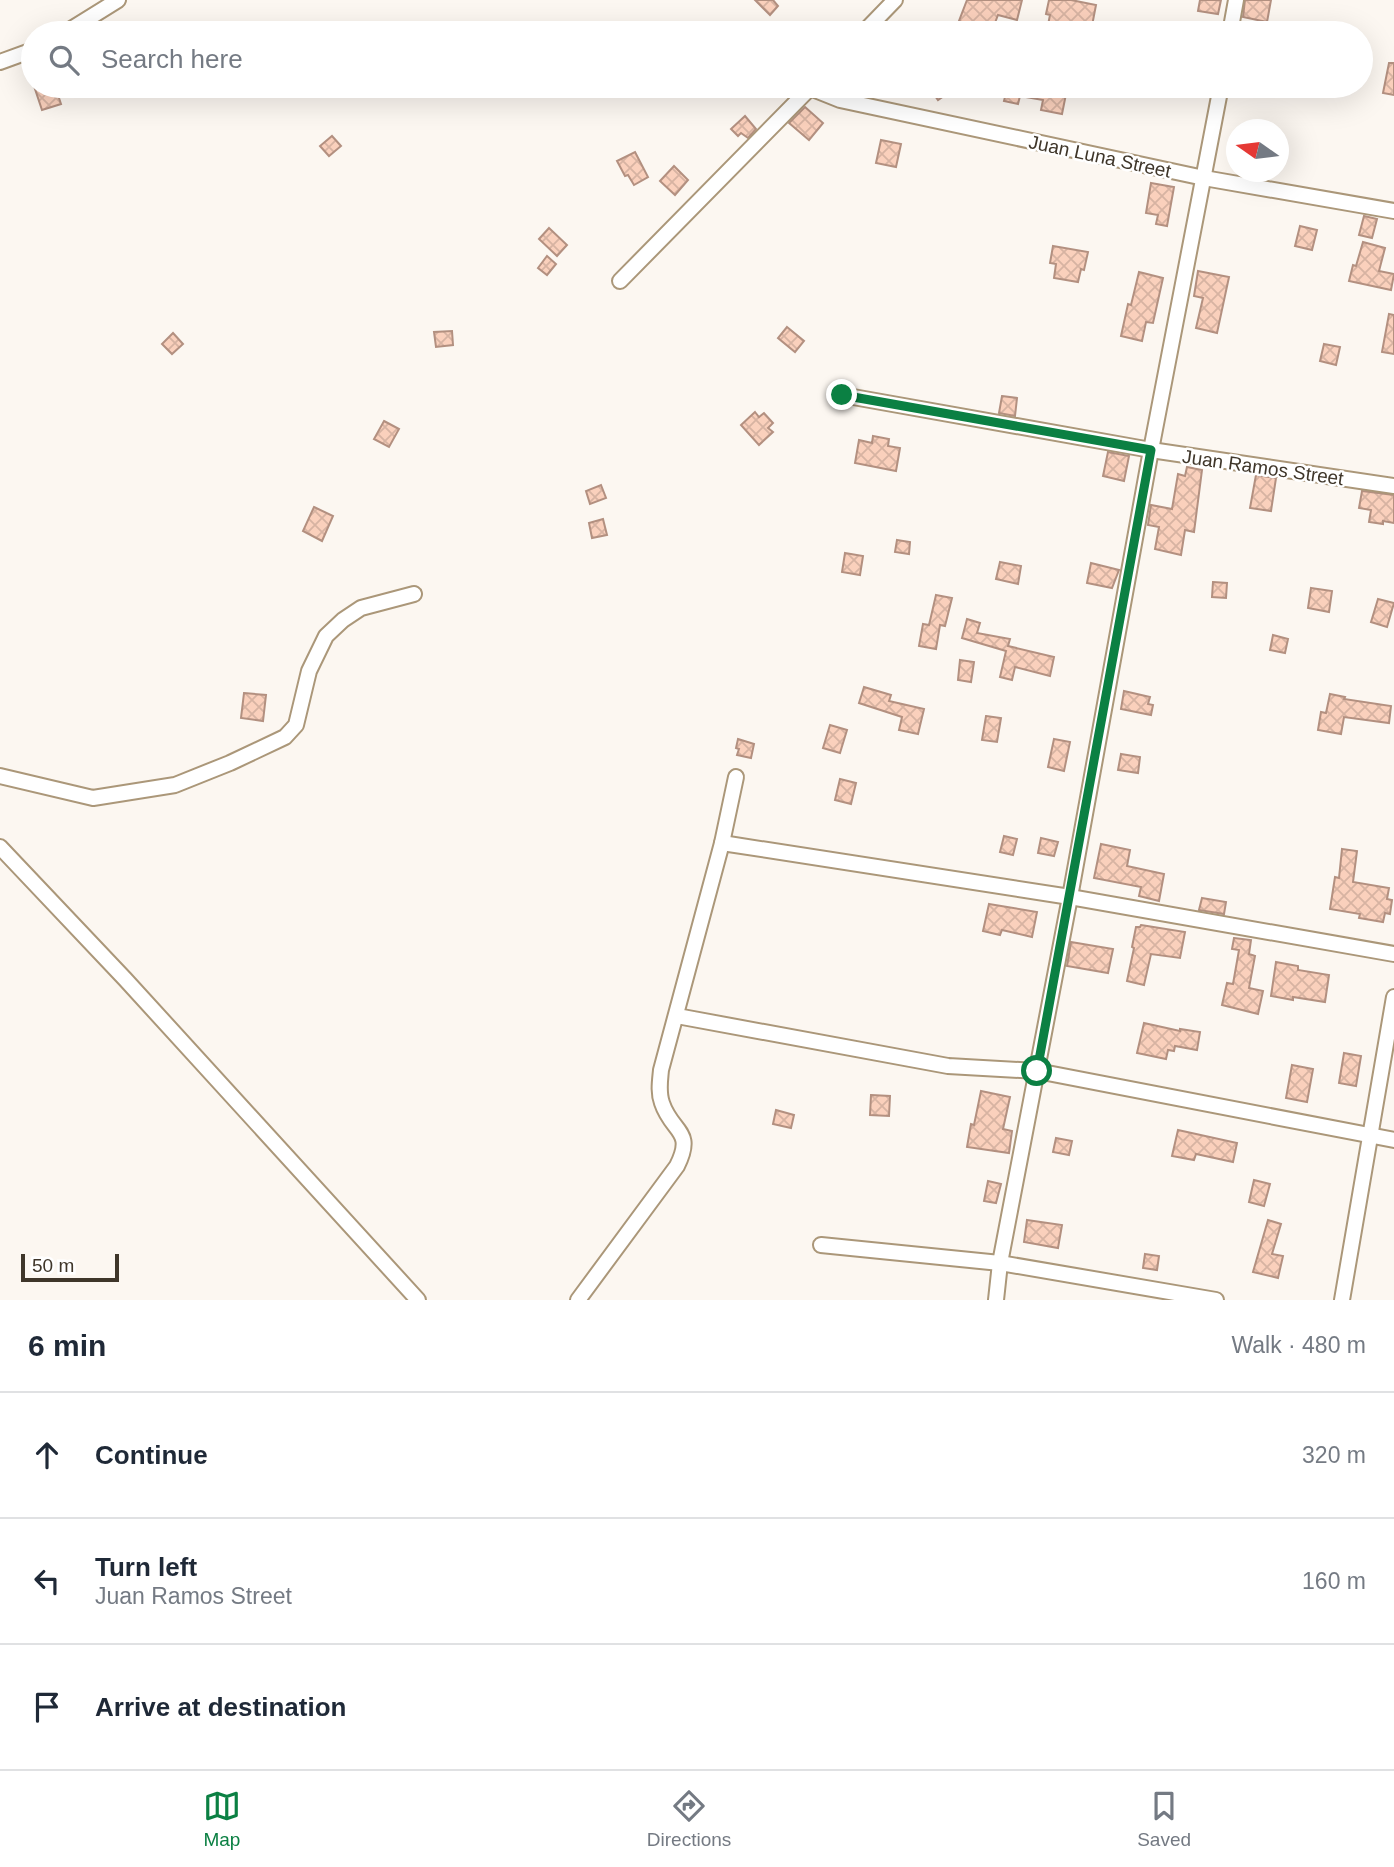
<!DOCTYPE html>
<meta charset="utf-8">
<style>
:root{--surface:#fff;--page:#f6f6f7;--text:#1f2937;--muted:#747a83;--line:#e0e1e3;--accent:#0b8043}
body{margin:0;font-family:Helvetica,sans-serif;background:var(--page);color:var(--text)}
.compass{position:absolute;left:1226px;top:119px;width:63px;height:63px;border-radius:50%;background:var(--surface);box-shadow:0 7px 28px #0002;rotate:284deg}
.scale{position:absolute;left:21px;bottom:18px;width:98px;box-sizing:border-box;padding-left:7px;border:4px solid #3f362a;border-top:0;font-size:19px;line-height:24px;white-space:nowrap;color:#3f362a;-webkit-text-stroke:5px #fff;paint-order:stroke}
.stop{position:absolute;width:21px;height:21px;margin:-16px;border:5px solid #0b8043;border-radius:50%;background:#fff}
.stop.end{background:#0b8043;border-color:#fff;box-shadow:0 2px 7px #0008}
.list{margin:0;padding:0;list-style:none}
h2{display:flex;justify-content:space-between;align-items:center;height:91px;margin:0;padding:0 28px;font-size:30px}
h2 small{font-size:23px;font-weight:400;color:var(--muted)}
.list li{display:grid;grid-template-columns:46px 1fr auto;gap:21px;align-items:center;box-sizing:border-box;height:126px;padding:0 28px;border-top:2px solid var(--line)}
.list b{display:block;font-size:26px;white-space:nowrap}
.list p{margin:0;font-size:23px;white-space:nowrap;color:var(--muted)}
.list em{font-size:23px;font-style:normal;color:var(--muted)}
.icon{flex:none;width:38px;height:38px;fill:none;stroke:currentColor;stroke-width:2;stroke-linecap:round;stroke-linejoin:round}
.map{position:relative;flex:none;width:1394px;height:1300px;overflow:hidden}
.search{position:absolute;background:var(--surface);box-shadow:0 7px 28px #0002;left:21px;right:21px;top:21px;height:77px;display:flex;align-items:center;gap:18px;box-sizing:border-box;padding:0 24px;border-radius:38px;color:var(--muted);font-size:26px}
.sheet{height:469px;background:var(--surface)}
nav{display:flex;justify-content:space-around;align-items:center;box-sizing:border-box;height:98px;border-top:2px solid var(--line);background:var(--surface);font-size:19px;color:var(--muted)}
nav a{display:grid;justify-items:center;gap:4px}
nav .on{color:var(--accent)}
.map>svg:first-child{display:block}
</style>
<div class="map">
<svg width="1394" height="1300" viewBox="0 0 1394 1300">
<defs>
<pattern id="building-cross-hatch" width="8" height="8" patternUnits="userSpaceOnUse" patternTransform="scale(1.75)"><rect width="8" height="8" fill="#fad0bc"/><path d="M0 0l8 8M0 8l8-8" fill="none" stroke="#d7b3a2"/></pattern>
</defs>
<rect width="100%" height="100%" fill="#fcf7f1"/>
<g fill="url(#building-cross-hatch)" stroke="#b39080" stroke-width="2">
<path d="M755,0H773L778,6L770,15Z"/>
<path d="M967,0H1022L1017,20L998,15L993,28L980,23L978,28L959,21Z"/>
<path d="M1049,0H1071L1096,5L1091,31L1048,25L1050,15L1046,14Z"/>
<path d="M1200,0H1221L1218,14L1198,11Z"/>
<path d="M1245,0H1271L1267,22L1243,17Z"/>
<path d="M1389,63H1394V95L1383,93Z"/>
<path d="M34,86H55L61,104L42,110Z"/>
<path d="M928,86H958L938,100Z"/>
<path d="M994,86H1036L1035,88L1066,94L1062,114L1041,110L1043,100L1020,96L1018,104L1004,101L1006,93L993,91Z"/>
<path d="M805,107L823,123L809,140L789,123Z"/>
<path d="M745,116L756,129L748,138L741,133L738,136L731,129Z"/>
<path d="M332,136L341,146L329,156L320,146Z"/>
<path d="M881,140L901,144L896,167L876,163Z"/>
<path d="M635,152L648,177L634,185L628,175L625,176L617,161Z"/>
<path d="M674,166L688,180L675,195L660,181Z"/>
<path d="M1151,183L1174,187L1167,226L1156,224L1158,215L1146,213Z"/>
<path d="M1364,216L1377,219L1372,238L1359,235Z"/>
<path d="M1300,226L1317,230L1312,250L1295,246Z"/>
<path d="M549,228L567,245L557,256L539,239Z"/>
<path d="M1363,242L1385,248L1379,271L1394,274L1391,290L1349,281L1353,265L1356,266Z"/>
<path d="M1053,246L1088,252L1084,270L1081,269L1078,282L1054,278L1056,264L1050,263Z"/>
<path d="M547,256L556,264L547,275L538,268Z"/>
<path d="M1198,271L1229,277L1217,333L1196,328L1203,298L1194,296Z"/>
<path d="M1139,272L1163,278L1153,323L1146,322L1142,341L1121,336L1128,304L1131,305Z"/>
<path d="M1389,314L1394,315V354L1382,352Z"/>
<path d="M787,327L804,341L795,352L778,338Z"/>
<path d="M452,331L453,345L436,347L434,332Z"/>
<path d="M173,333L183,344L172,354L162,344Z"/>
<path d="M1324,344L1340,347L1336,365L1320,361Z"/>
<path d="M1002,396L1017,398L1015,416L999,413Z"/>
<path d="M755,412L759,417L764,413L773,423L768,428L773,432L759,445L741,425Z"/>
<path d="M384,421L399,429L389,447L374,439Z"/>
<path d="M873,436L889,439L888,446L900,448L896,471L855,463L859,440L872,443Z"/>
<path d="M1108,452L1129,456L1124,481L1103,476Z"/>
<path d="M1187,467L1202,470L1194,532L1185,530L1181,555L1155,549L1159,527L1148,525L1151,505L1172,509L1178,474L1185,476Z"/>
<path d="M1256,475L1276,478L1271,511L1250,508Z"/>
<path d="M601,485L606,498L590,504L586,491Z"/>
<path d="M1362,491L1394,495V523L1383,521V524L1369,522L1371,510L1359,508Z"/>
<path d="M314,507L333,516L322,541L303,531Z"/>
<path d="M603,519L607,535L592,538L589,523Z"/>
<path d="M897,540L910,542L909,554L895,552Z"/>
<path d="M845,553L863,556L860,575L842,572Z"/>
<path d="M1000,562L1021,566L1018,584L996,579Z"/>
<path d="M1091,563L1119,570L1112,588L1087,583Z"/>
<path d="M1213,582L1227,583L1226,598L1212,597Z"/>
<path d="M1311,588L1332,591L1329,612L1308,608Z"/>
<path d="M936,595L952,598L945,626L940,625L936,649L919,646L923,624L929,625Z"/>
<path d="M1378,599L1394,603L1387,627L1371,622Z"/>
<path d="M967,619L980,623L977,633L1010,639L1008,646L1054,657L1050,676L1015,667L1012,680L1000,677L1006,651L962,638Z"/>
<path d="M1273,635L1288,639L1285,653L1270,650Z"/>
<path d="M960,660L974,662L971,682L958,680Z"/>
<path d="M864,687L891,695L889,701L924,709L918,734L899,730L902,717L859,703Z"/>
<path d="M1124,691L1150,697L1148,704L1153,705L1151,715L1121,709Z"/>
<path d="M244,693L266,695L263,721L241,718Z"/>
<path d="M1330,694L1345,697L1344,699L1391,706L1389,723L1344,717L1341,734L1318,730L1321,712L1326,713Z"/>
<path d="M986,716L1001,718L997,742L982,740Z"/>
<path d="M830,725L847,730L840,753L823,748Z"/>
<path d="M738,739L754,744L751,758L737,755L739,749L736,748Z"/>
<path d="M1054,739L1070,742L1064,771L1048,767Z"/>
<path d="M1121,754L1140,757L1138,773L1118,770Z"/>
<path d="M840,779L856,783L851,804L835,800Z"/>
<path d="M1004,836L1017,839L1013,855L1000,852Z"/>
<path d="M1041,838L1058,842L1054,856L1038,853Z"/>
<path d="M1101,844L1130,850L1127,866L1164,874L1159,901L1139,896L1141,887L1094,878Z"/>
<path d="M1342,849L1357,851L1353,882L1389,888L1387,899L1392,900L1390,914L1385,913L1383,922L1359,918L1360,914L1330,909L1335,877L1339,878Z"/>
<path d="M1202,898L1226,902L1224,914L1199,910Z"/>
<path d="M989,904L1037,912L1032,937L1002,930L1000,935L983,931Z"/>
<path d="M1141,925L1185,932L1180,958L1151,954L1144,985L1127,981L1134,948L1132,947L1136,927H1140Z"/>
<path d="M1234,938L1251,940L1249,954L1255,956L1249,988L1263,991L1258,1014L1222,1005L1227,983L1233,984L1239,950L1232,949Z"/>
<path d="M1071,942L1113,949L1108,973L1067,966Z"/>
<path d="M1276,962L1298,966V970L1329,975L1325,1002L1293,997V1000L1271,996Z"/>
<path d="M1144,1023L1180,1031V1029L1200,1032L1197,1050L1175,1046L1174,1051L1168,1050L1166,1059L1137,1053Z"/>
<path d="M1344,1053L1361,1056L1356,1086L1339,1083Z"/>
<path d="M1292,1065L1313,1069L1307,1102L1286,1098Z"/>
<path d="M981,1091L1010,1097L1003,1129L1012,1131L1009,1153L967,1147L971,1124L974,1125Z"/>
<path d="M871,1095L890,1096L889,1116L870,1115Z"/>
<path d="M776,1110L794,1115L791,1128L773,1124Z"/>
<path d="M1178,1130L1237,1143L1233,1162L1196,1154L1194,1160L1172,1156Z"/>
<path d="M1056,1138L1072,1141L1069,1155L1053,1152Z"/>
<path d="M1254,1180L1270,1184L1264,1206L1249,1202Z"/>
<path d="M988,1181L1001,1184L996,1203L984,1201Z"/>
<path d="M1027,1220L1062,1225L1058,1248L1024,1242Z"/>
<path d="M1268,1220L1281,1224L1272,1254L1283,1256L1278,1278L1253,1272Z"/>
<path d="M1145,1254L1159,1256L1157,1270L1143,1268Z"/>
</g>
<g fill="none" stroke-linecap="round" stroke-linejoin="round">
<defs>
<g id="street">
<path d="M65,33L118,0"/>
<path d="M863,33L895,0"/>
<path d="M1230,33L1236,0"/>
<path d="M0,62L33,50"/>
<path d="M810,88L840,100L1204,178L1394,211"/>
<path d="M620,281L812,86"/>
<path d="M842,395L1151,450L1394,486"/>
<path d="M0,776L93,798L175,785L230,763L285,737L296,725L309,671L326,636L343,620L361,608L414,594"/>
<path d="M722,843L736,777"/>
<path d="M0,847L125,979L418,1300"/>
<path d="M677,1016L948,1066L1037,1071L1394,1140"/>
<path d="M821,1245L1000,1263L1216,1300"/>
<path d="M578,1300L677,1166C695,1130 672,1133 662,1103C658,1092 660,1081 661,1070L722,843L1070,897L1394,954"/>
<path d="M996,1300L1000,1263L1070,897L1151,450L1221,86"/>
<path d="M1342,1300L1394,997"/>
</g>
</defs>
<use href="#street" stroke="#ab9779" stroke-width="18"/>
<use href="#street" stroke="#fff" stroke-width="14"/>
</g>
<g fill="none" stroke-linecap="round" stroke-linejoin="round">
<path stroke="#0b8043" stroke-width="9" d="M842,395L1151,450L1037,1071"/>
</g>
<g text-anchor="middle" stroke-width="5" stroke-linejoin="round" paint-order="stroke">
<g font-size="19" fill="#3f362a" stroke="#fff">
<text transform="translate(1100 156) rotate(12)" y="7">Juan Luna Street</text>
<text transform="translate(1263 467) rotate(8)" y="7">Juan Ramos Street</text>
</g>
</g>
</svg>
<svg class="compass" viewBox="-18 -18 36 36"><path d="M0-13l5 13h-10z" fill="#e53935"/><path d="M0 13l5-13h-10z" fill="#747a83"/></svg>
<div class="scale">50 m</div>
<div class="stop" style="left:1037px;top:1071px"></div>
<div class="stop end" style="left:842px;top:395px"></div>
<div class="search"><svg class="icon" aria-label="search" viewBox="0 0 24 24"><circle cx="10" cy="10" r="6"/><path d="M15 15l6 6"/></svg>Search here</div>
</div>
<section class="sheet">
<h2>6 min<small>Walk · 480 m</small></h2>
<ul class="list">
<li><svg class="icon" aria-label="ahead" viewBox="0 0 24 24"><path d="M12 20V5M6 11l6-6 6 6"/></svg><div><b>Continue</b></div><em>320 m</em></li>
<li><svg class="icon" aria-label="left" viewBox="0 0 24 24"><path d="M17 20v-9H6M10 6l-5 5 5 5"/></svg><div><b>Turn left</b><p>Juan Ramos Street</p></div><em>160 m</em></li>
<li><svg class="icon" aria-label="arrive" viewBox="0 0 24 24"><path d="M6 21V4h12l-3 4 3 4H6"/></svg><div><b>Arrive at destination</b></div></li>
</ul>
</section>
<nav>
<a class="on"><svg class="icon" aria-label="map" viewBox="0 0 24 24"><path d="M3 6l6-2 6 2 6-2v14l-6 2-6-2-6 2zM9 4v14M15 6v14"/></svg>Map</a>
<a><svg class="icon" aria-label="directions" viewBox="0 0 24 24"><path d="M12 3l9 9-9 9-9-9zM9 14v-3h6M13 9l2 2-2 2"/></svg>Directions</a>
<a><svg class="icon" aria-label="saved" viewBox="0 0 24 24"><path d="M7 4h10v16l-5-4-5 4z"/></svg>Saved</a>
</nav>
